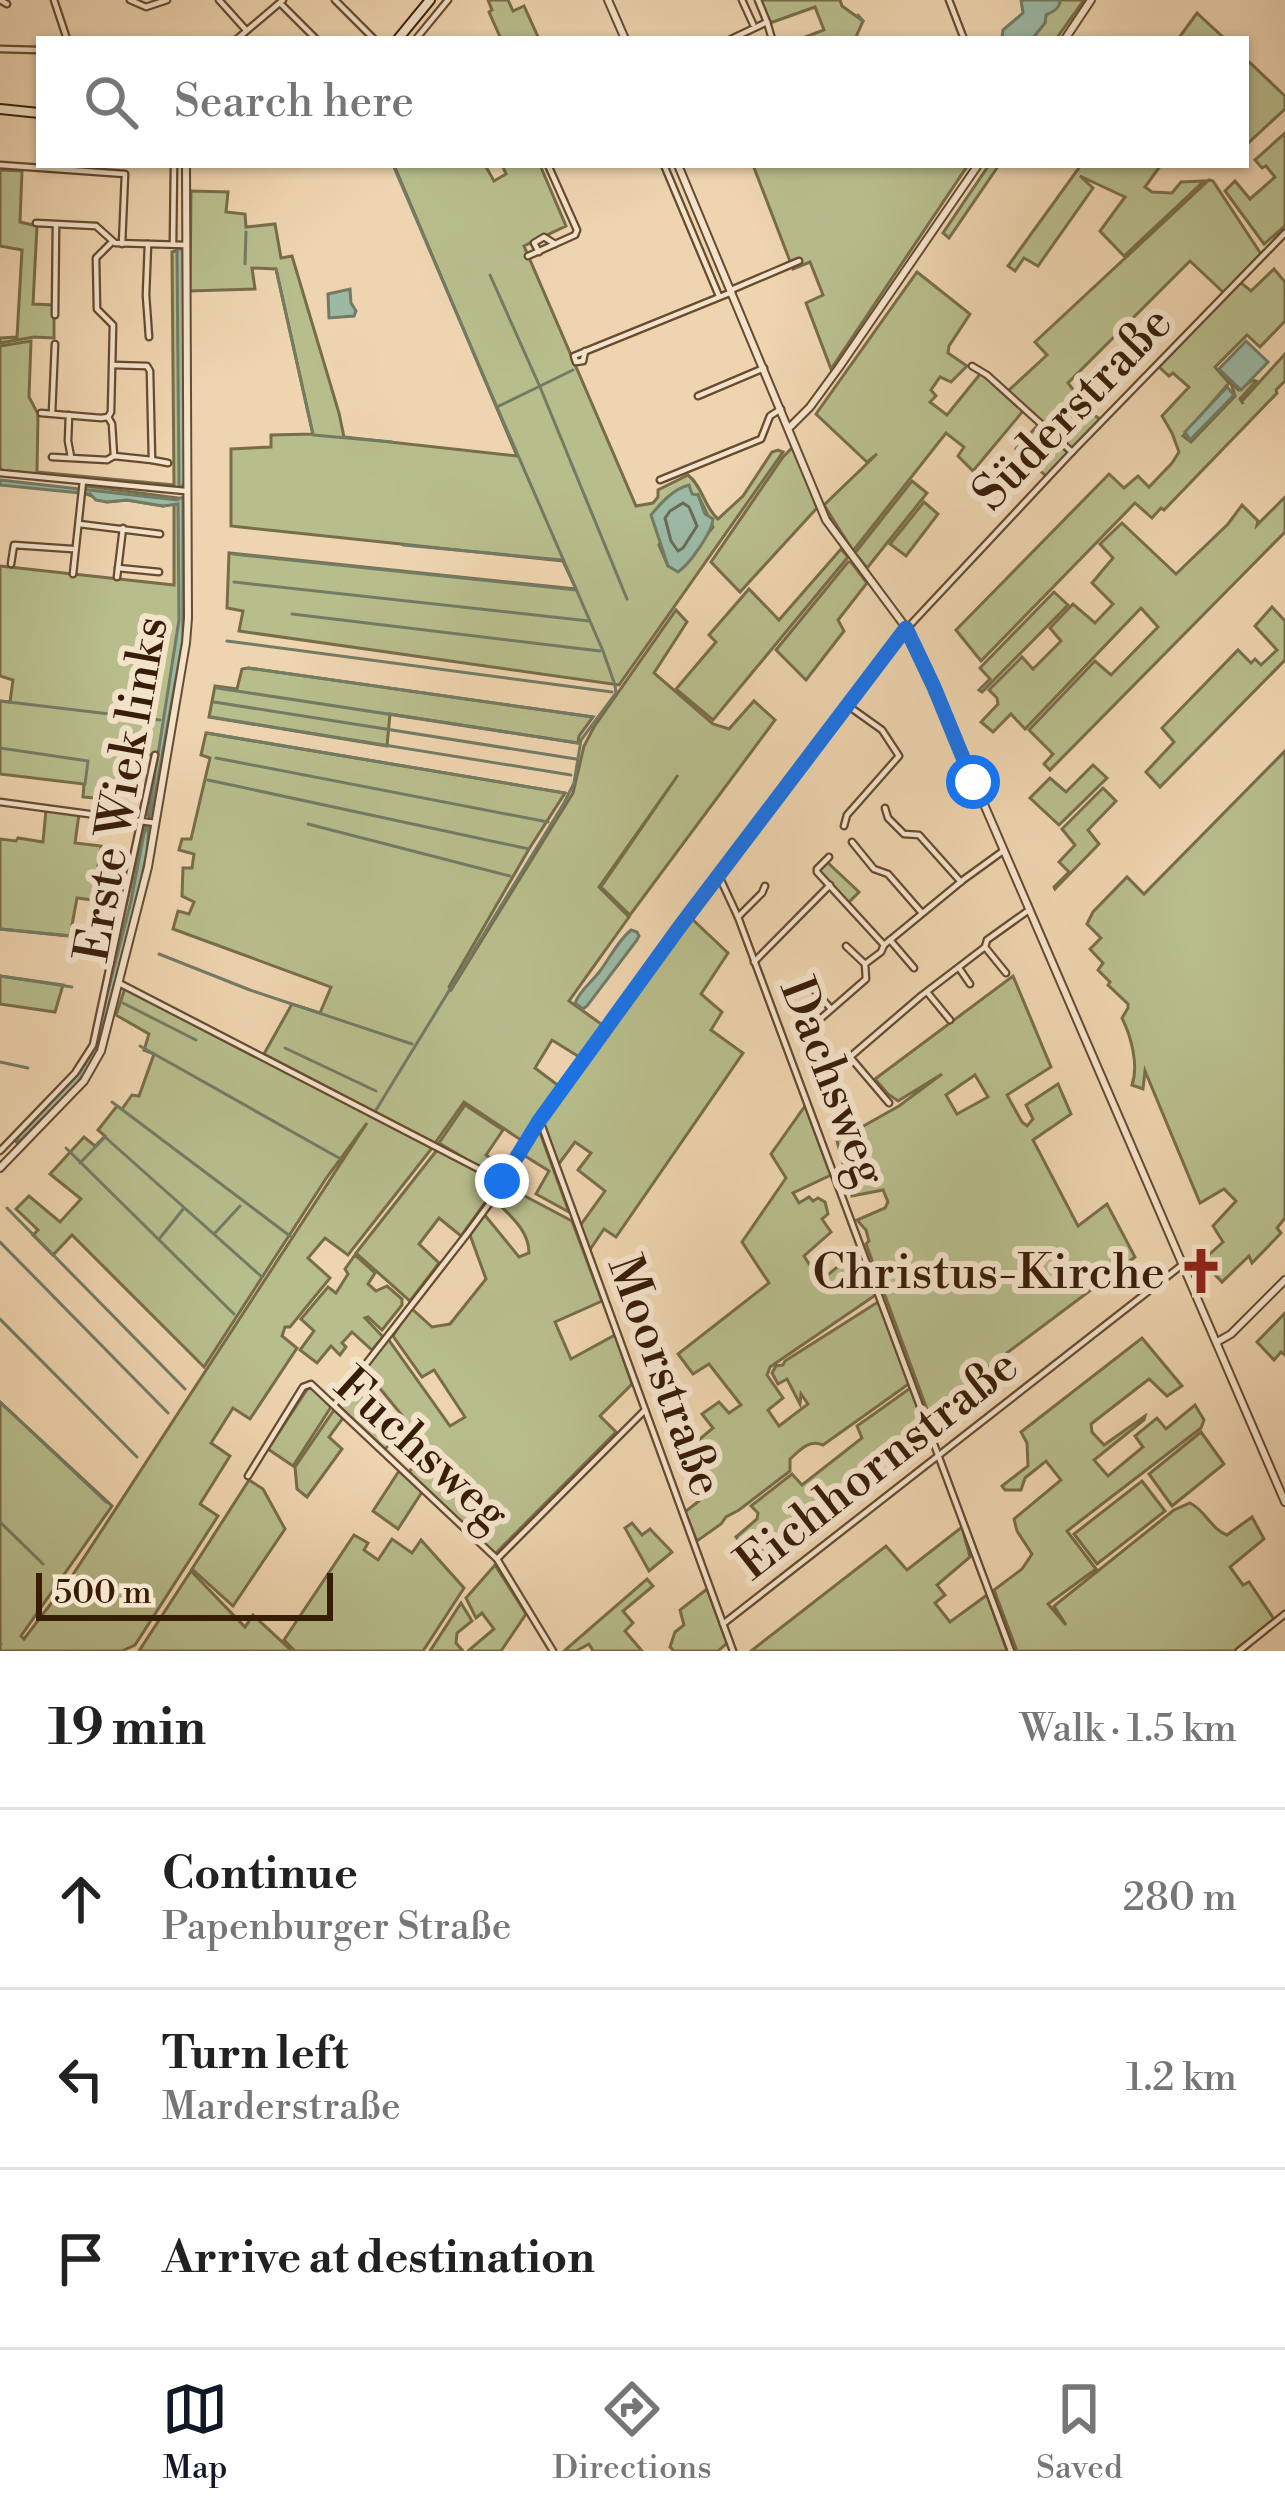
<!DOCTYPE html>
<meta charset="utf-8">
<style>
:root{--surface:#fff;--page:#f2f2f2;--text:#222;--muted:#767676;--line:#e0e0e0;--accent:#111827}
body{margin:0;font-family:"Libre Bodoni",serif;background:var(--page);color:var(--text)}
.scale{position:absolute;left:36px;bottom:30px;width:297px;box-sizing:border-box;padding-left:12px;border:6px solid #381d06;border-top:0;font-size:33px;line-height:42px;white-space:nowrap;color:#381d06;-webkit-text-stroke:9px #f4e3cb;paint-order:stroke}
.stop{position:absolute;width:36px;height:36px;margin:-27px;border:9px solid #1a73e8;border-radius:50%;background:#fff}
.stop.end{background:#1a73e8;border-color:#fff;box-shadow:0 3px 12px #0008}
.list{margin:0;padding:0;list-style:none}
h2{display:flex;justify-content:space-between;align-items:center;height:156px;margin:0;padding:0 48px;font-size:51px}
h2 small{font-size:39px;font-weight:400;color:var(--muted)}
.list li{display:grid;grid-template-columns:78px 1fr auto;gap:36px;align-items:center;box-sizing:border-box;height:180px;padding:0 48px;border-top:3px solid var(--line)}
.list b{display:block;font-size:45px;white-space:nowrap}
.list p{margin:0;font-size:39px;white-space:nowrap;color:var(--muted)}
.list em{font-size:39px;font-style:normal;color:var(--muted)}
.icon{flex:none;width:66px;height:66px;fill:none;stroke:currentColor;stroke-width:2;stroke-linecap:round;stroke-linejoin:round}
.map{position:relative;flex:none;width:1285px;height:1651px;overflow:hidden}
.search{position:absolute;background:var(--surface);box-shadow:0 3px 9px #0004;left:36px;right:36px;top:36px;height:132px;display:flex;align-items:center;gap:30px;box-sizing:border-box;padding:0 42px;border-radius:0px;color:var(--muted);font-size:45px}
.sheet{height:696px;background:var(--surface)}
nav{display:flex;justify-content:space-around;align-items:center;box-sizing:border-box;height:168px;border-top:3px solid var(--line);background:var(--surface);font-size:33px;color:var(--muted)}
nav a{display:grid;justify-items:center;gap:6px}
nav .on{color:var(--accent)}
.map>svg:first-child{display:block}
</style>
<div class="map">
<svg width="1285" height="1651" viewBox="0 0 1285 1651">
<rect width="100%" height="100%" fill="#eed4af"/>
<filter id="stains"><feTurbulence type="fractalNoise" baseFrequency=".00167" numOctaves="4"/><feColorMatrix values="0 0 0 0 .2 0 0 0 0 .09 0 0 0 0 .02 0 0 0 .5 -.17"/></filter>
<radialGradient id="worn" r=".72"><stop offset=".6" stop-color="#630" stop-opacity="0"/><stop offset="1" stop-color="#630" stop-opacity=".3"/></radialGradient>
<g fill="#b8bd8c" stroke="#786d49" stroke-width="3" fill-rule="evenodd">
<path d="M488,0H508L513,11L524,6L539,39H501L489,12L492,10Z"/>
<path d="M760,0H840L842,6L863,21L855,39H800L824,30L815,7L770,23Z"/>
<path d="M1059,0H1084L1056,39H1032L1045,23L1046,15L1060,3Z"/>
<path d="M1197,13L1225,39H1178Z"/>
<path d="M1246,59L1285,96V109L1246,145Z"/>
<path d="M1285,133V226L1264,244L1225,191L1235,181L1250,199L1275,177L1266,166L1262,168L1255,160Z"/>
<path d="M394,165H485L494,181L506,174L502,165H540L566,226L524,246L636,506L653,503L658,497V490L688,475C703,487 704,507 718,519L743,496L772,452L778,450L783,452L619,685L239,631L243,611L227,608L229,553L576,589L563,561L231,526V449L271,447V435L313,434L276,269L252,268L255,289L190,291L191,191L228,192L226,212L245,214L246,227L275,224L281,258L292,256L339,413L344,437L517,456ZM698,495L713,527L678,571L668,566L659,545Z"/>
<path d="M753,165H968L831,369L806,303L823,295L810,262L793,269Z"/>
<path d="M989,165H999L949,238L943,233Z"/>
<path d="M1081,165H1161L1145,187L1152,192L1172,193L1181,182L1204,181L1124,256L1100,231L1125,197L1080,176L1093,188L1038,266L1024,258L1015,271L1008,266Z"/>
<path d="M0,170L22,171L20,222L37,226L33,304L54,305V338L34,337L0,343V338L17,337L22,250L0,246Z"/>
<path d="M1209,180L1213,181L1261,254L1224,293L1190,261L1068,383L1078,396L1080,406L1100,419L1073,447H1069L1008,391L1047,355L1035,342Z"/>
<path d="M177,246L185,250L184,487L178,489L0,470V346L31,341L29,397L38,414L37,472L174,485L172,252L176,251Z"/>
<path d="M1274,269L1285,282V321L1260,347L1247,335L1215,367L1229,383L1183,436L1191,442L1235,396L1231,383L1239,390L1252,380L1256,381L1240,399L1243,404L1242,401L1285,354V381L1276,390L1277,393L1164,510L1161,508L1152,518L1135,503L981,661L956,630L1109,474L1124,488L1138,476L1149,487L1172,463L1179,452L1172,433L1162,416L1189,387L1173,373L1169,376L1159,367L1240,282L1251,291Z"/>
<path d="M917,272L970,314L949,346L948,353L967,366L951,382L940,377L931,390L936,396L930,402L947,415L981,373L1023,411L973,471L958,456L964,447L946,433L853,551L824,505L877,454L867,462L816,414Z"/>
<path d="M1038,425L1068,453L1046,476L1016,449Z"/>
<path d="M794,446L817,508L740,592L711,562L783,457Z"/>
<path d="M912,481L927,493L867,568L855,553Z"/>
<path d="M86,486L186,499L185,638L155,816L151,819L146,813L156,758L151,755L122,751L114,800L83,797L84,784L0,774V701L10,702L13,680L0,676V566L174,585V504L163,506L127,500L107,502L84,493Z"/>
<path d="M1285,497V532L1050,770L1044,764L1053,754L1029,730L1095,661L1111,675L1158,627L1141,608L1025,729L1011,714L993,732L981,722L998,704L997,698L989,690L1022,657L1033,669L1061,641L1050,628L1073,604L1095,623L1113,604L1092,583L1113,558L1100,544L1122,523L1176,574L1228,524L1242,505L1258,521L1257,525Z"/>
<path d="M924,502L938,514L906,556L890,544Z"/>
<path d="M841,549L848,557L713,720L676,689L716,642L709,635L749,589L779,620Z"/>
<path d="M848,562H851L867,583L838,620L844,631L806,680L776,650Z"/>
<path d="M1054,592L1068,605L982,692L979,690L990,679L980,668Z"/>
<path d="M1272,607L1285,621V660L1160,787L1146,772L1174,742L1162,728L1238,650L1251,663L1255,659L1261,665L1277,650L1255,626Z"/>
<path d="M676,610L687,622L654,673L713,724L729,729L754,701L775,720L630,915L601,887L678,775L599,887L629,917L569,1001L604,1026L581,1058L552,1040L535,1068L559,1086L521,1140L464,1102L435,1143L264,1054L292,1004L320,1013L331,987L173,929L178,911L189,914L194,902L182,896L183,868H192L194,854L179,850L182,839H191L210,758L201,755L206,733L565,793L529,849L449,987L451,990L573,793L584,746L594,727Z"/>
<path d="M248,668L593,717L579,736L578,743L390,714L387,746L209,717L215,686L237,689L242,669Z"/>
<path d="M1285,751V1218L1277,1228L1281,1233L1252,1263L1249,1256L1222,1282L1202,1261L1223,1242L1213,1226L1236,1201L1224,1189L1200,1203L1145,1071L1143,1089L1132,1085C1139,1065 1131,1036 1122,1018L1128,1008V1004L1108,985L1110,982L1098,970L1103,963L1090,949L1101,938L1087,924L1093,912L1127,877L1144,894Z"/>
<path d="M1093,765L1107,778L1059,825L1030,798L1050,778L1066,792Z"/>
<path d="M1103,788L1116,801L1088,830L1099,844L1055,889L1054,887L1069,872L1059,862L1075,845L1062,829Z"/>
<path d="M46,810L79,814L75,843L101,846L93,900L77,898L70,936L0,929V839L16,841L18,838L43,842Z"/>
<path d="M145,825H149L153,829L142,883L102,1043L85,1076L21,1144H18L15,1140L16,1137L76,1073L93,1045Z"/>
<path d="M825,860L859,892L848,903L817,869Z"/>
<path d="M691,918L728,953L701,994L722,1012L711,1030L743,1053L616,1237L604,1229L589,1251L580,1226L605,1191L578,1170L591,1153L575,1142L558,1165L543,1121Z"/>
<path d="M0,976L63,985L55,1012L0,1004Z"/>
<path d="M1013,976L1051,1067L1007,1095L1022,1122L1027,1126L1033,1119L1026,1105L1058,1084L1071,1114L1033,1140L1078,1226L1107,1204L1135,1257L928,1412L866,1244L869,1241L866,1230L857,1220L885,1208L888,1202L883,1190L852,1196L837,1141L899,1106L942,1074L898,1101L888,1094L875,1079ZM975,1075L988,1097L957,1114L946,1095Z"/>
<path d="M125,988L432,1148L348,1255L325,1238L308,1258L330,1278L290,1327H285L282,1336L297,1348L250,1419L233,1408L211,1443L230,1456L200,1504L218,1516L135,1645L122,1651H0V1402L112,1506L21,1636L24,1639L72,1576L367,1123L327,1177L204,1367L72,1235L53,1255L33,1235L38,1230L16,1209L29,1196L60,1222L81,1199L50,1174L84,1137L95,1146L105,1136L98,1130L117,1106L122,1109L132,1095L139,1096L154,1054L144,1050L149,1034L116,1015Z"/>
<path d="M465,1105L503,1130L486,1155L495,1161L488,1172L439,1143Z"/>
<path d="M805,1106L831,1175L793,1193L799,1203L809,1197L813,1201L818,1198L825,1202L828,1214L822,1219L831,1232L804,1256L820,1281L860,1249L877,1294L770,1367L767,1375L783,1398L768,1410L779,1426L808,1404L801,1394L800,1404L787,1379L778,1384L772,1373L776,1366L783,1365L785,1361L878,1302L910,1383L823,1445C809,1439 800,1450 790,1459V1471L739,1510L726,1517L721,1524L697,1541L685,1512L709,1493L697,1460L703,1454L695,1443L713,1428L702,1414L719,1402L729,1413L741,1405L709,1364L693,1374L678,1354L769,1283L742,1242L786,1178L771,1154Z"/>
<path d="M539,1130L569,1212L536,1194L549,1171L522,1154Z"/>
<path d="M437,1150L499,1183L461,1236L439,1218L419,1244L439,1263L410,1301L356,1253Z"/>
<path d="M504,1185L572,1221L602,1301L555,1322L571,1359L615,1335L632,1384L600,1416L616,1432L495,1554L409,1472L419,1460L398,1437L385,1449L339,1406V1402L356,1380L397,1425L405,1419L364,1369L388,1339L450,1426L465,1417L434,1370L422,1377L393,1336L411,1308L432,1327L450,1324L486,1279L470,1235L484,1214L519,1257L529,1253C529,1230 510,1216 495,1200Z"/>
<path d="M355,1255L375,1273L368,1284L376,1291L387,1286L402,1299V1305L382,1330L368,1317L365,1318L383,1337L372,1350L352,1332L342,1343L346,1347L340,1355L331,1346L317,1363L300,1350L314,1331L301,1319L328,1287L336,1293L348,1274L345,1269Z"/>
<path d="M1285,1313V1355L1281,1352L1274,1360L1257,1342Z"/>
<path d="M1142,1338L1182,1386L1167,1396L1149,1379L1091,1424L1092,1432L1104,1445L1145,1416L1144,1420L1094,1460L1108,1476L1143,1447L1135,1436L1157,1418L1166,1429L1195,1405L1204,1420L1201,1428L1067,1531L1096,1569L1048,1604L1066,1625L1054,1606L1174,1510L1190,1503C1205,1510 1211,1529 1227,1535L1252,1517L1264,1539L1230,1567L1243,1585L1249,1582L1274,1619L1234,1651H1017L994,1590L1022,1569L1032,1554L1017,1531L1014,1519L1061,1480L1046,1461L1025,1478L1021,1490H1005L1002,1486L1028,1466L1027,1443L1021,1432Z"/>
<path d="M308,1388L314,1389L331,1407L293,1466L268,1449Z"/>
<path d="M909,1389L912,1391L924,1422L753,1558L736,1537L757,1519L758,1513L751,1506L792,1474L802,1485L862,1438L857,1426Z"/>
<path d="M334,1410L343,1418L329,1437L342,1449L307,1497L297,1489L295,1467Z"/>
<path d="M1201,1432L1224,1464L1172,1506L1149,1474Z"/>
<path d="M399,1471L422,1492L398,1529L373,1511Z"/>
<path d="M249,1480L263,1489L285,1529L233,1606L192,1569Z"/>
<path d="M1142,1481L1165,1511L1097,1564L1074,1534Z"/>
<path d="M632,1523L642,1535L650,1529L672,1552L649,1571L625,1528Z"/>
<path d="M962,1527L970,1557L937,1585L945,1595L935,1603L950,1622L987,1595L1007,1651H751L886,1546L907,1570Z"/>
<path d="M354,1535L368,1543L364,1550L378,1560L392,1539L412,1553L421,1540L464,1588L423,1651H295L284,1640Z"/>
<path d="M495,1565L526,1614L501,1651H468L494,1629L482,1613L476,1618L466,1598Z"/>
<path d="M191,1571L245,1627L253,1615L292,1651H139Z"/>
<path d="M647,1579L653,1586L623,1611L633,1623L625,1631L642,1651H593L589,1644L576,1651H564Z"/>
<path d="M707,1589L727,1643L718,1651H674L670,1647L675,1632L684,1625L680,1610Z"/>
<path d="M461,1603L472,1621L457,1633L456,1643L463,1651H430Z"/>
</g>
<g fill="#9bb9a5" stroke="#737b65" stroke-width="3">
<path d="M1021,0H1059C1062,8 1052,12 1046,15L1045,23L1032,39H1002L1003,30L1023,13Z"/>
<path d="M180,247L183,251L185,481L182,487L179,486L177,251Z"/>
<path d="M350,289L351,303L356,311L354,316L329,318L328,294Z"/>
<path d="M1246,341L1268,362L1241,390L1219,369Z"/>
<path d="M1227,387L1234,395L1190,440L1185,432Z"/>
<path d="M0,480L177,500L183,497V639L151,817L149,812L179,620L178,504L163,506L127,500L107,502L96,500L90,494L0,485Z"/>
<path d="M689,485L692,494L698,495L705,514L713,519C712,532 690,564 678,572L668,566L651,515C661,503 673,489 689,485Z"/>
<path d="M149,826L147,851L137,900L95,1057L77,1084L18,1143V1137L80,1072L92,1053L131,901L144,833Z"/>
<path d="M631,930L637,932L639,936L637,940L587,1006L583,1009L575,1003C580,990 591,983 600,971C611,956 617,942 631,930Z"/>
</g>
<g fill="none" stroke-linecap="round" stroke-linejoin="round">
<path stroke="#6a6b56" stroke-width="3" d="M683,503L689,507L697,526L683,548L678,551L671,541L665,518L670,511Z"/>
<g stroke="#737b65" stroke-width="3">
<path d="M858,15L863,21"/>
<path d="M393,165L497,407L573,370"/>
<path d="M245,264L246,232"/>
<path d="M276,269L313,435L392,442"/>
<path d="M490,275L540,387L627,599"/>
<path d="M403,545L562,560"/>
<path d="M233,554L576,590"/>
<path d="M234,582L589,621"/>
<path d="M292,614L600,651"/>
<path d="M227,641L612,692"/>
<path d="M248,668L593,717"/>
<path d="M217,688L578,743"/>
<path d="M0,701L160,720"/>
<path d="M214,702L576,759"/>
<path d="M211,717L571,775"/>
<path d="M207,733L565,793"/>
<path d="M0,748L88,761L85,784"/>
<path d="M216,758L548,822"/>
<path d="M208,780L529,849"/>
<path d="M308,824L510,876"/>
<path d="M0,929L82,937"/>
<path d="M159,954L250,990L412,1044"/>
<path d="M0,976L72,987"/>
<path d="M123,1003L196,1040"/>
<path d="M140,1046L339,1158"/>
<path d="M285,1048L376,1091"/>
<path d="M0,1062L28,1068"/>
<path d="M112,1102L290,1236"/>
<path d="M376,1110L564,803L574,783L581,740L616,693L615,685L603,651L497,407"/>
<path d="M66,1148L234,1314"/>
<path d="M80,1163L105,1137L262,1277"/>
<path d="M7,1208L185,1389"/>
<path d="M215,1233L240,1206"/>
<path d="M160,1238L184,1208"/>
<path d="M0,1242L168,1413"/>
<path d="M0,1319L137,1457"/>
<path d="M0,1402L106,1502"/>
<path d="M0,1522L43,1564"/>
<path d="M0,1643L1,1644"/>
</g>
<defs>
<g id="minor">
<path d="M0,0L7,4"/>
<path d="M54,0L67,39"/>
<path d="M130,0L146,7L167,0"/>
<path d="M219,0L246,30"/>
<path d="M335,0L374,39"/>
<path d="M742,0L753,24"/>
<path d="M758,0L767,22"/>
<path d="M949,0L964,39"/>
<path d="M280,3L316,39"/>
<path d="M237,39L283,0"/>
<path d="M416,39L448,0"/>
<path d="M731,39L767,22L772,39"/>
<path d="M0,49L39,50"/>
<path d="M0,165L125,174L122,244"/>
<path d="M664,165L719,296"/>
<path d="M36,223L96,226L115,243L185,245"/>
<path d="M148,244L146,295L149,337"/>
<path d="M173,244L174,165"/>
<path d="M539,252L534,243L544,237L555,244"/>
<path d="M528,256L575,235L577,230L548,165"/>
<path d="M731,290L799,261"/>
<path d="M55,315L56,225"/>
<path d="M585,351L583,361L576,362L574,356L732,292"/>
<path d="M972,366L987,375L1072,452"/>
<path d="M698,396L764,368"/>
<path d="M41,413L101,418L108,417L111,412L113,325L97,309L96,258L112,242"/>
<path d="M52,413L55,344"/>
<path d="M69,415L68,441L71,457"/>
<path d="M108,417L112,424L114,456"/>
<path d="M52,457L107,460L114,456L152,460L150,371L147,366L113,365"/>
<path d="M152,460L168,463"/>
<path d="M0,473L185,491"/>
<path d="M660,480L761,439L770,416L781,409"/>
<path d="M79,524L160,534"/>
<path d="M11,564L14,545L72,549"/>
<path d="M118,568L159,572"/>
<path d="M73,574L83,481"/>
<path d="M117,577L123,528"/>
<path d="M0,802L155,823"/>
<path d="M885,808L888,818L904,834L919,835L961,882"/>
<path d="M844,826L847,815L899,756L882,730L847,705"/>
<path d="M852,842L874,869L888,874L922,913"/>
<path d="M829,857L817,869V872L884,945"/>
<path d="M718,874L738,917L1011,1651"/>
<path d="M738,917L762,893L765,886"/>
<path d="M890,940L914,968"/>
<path d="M846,946L865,964"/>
<path d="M985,947L1006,973"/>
<path d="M754,962L830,885"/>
<path d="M959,968L970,984"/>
<path d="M810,979L812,987L831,1009"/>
<path d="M119,983L502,1181"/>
<path d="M927,992L950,1020"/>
<path d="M811,1027L866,979L865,964L881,952L884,945L963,880L1003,851"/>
<path d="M889,1103L850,1057L921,996L985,947L987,940L1029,910"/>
<path d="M540,1121L733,1651"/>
<path d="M0,1151L75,1073L93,1045L155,755"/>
<path d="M334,1405L467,1234L492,1200L540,1121L592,1047L723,869L897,639L1072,452L1285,233"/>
<path d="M248,1476L303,1387L311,1384L497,1559L553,1651"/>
<path d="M497,1559L645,1410"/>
<path d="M723,1624L1182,1265"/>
<path d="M1239,1651L1285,1614"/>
</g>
<g id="tertiary">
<path d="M608,0L625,39"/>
<path d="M1065,39L1091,0"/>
<path d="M678,165L826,520L904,625L917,649L1285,1502"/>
<path d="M790,427L810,407L840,366L978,165"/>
<path d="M0,1168L84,1081L101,1051L148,867L186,643L188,618L186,165"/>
<path d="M1217,1342L1231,1334L1285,1280"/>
</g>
<g id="secondary">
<path d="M398,39L430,0"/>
<path d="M0,109L39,113"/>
</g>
</defs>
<use href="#minor" stroke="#664b30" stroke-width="9"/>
<use href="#tertiary" stroke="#664b30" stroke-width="10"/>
<use href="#secondary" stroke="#381d06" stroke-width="12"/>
<use href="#minor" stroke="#f4e3cb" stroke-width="4.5"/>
<use href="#tertiary" stroke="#f4e3cb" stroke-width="6"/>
<use href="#secondary" stroke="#f4e3cb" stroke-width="8"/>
</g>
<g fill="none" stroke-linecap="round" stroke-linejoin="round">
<path stroke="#1a73e8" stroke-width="15" d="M502,1181L539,1121L681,925L906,628L934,687L973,782"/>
</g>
<defs>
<symbol id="church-bare" viewBox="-9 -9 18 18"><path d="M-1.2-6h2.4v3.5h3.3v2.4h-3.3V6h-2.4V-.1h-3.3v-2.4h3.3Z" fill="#8f2418" stroke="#f4e3cb" stroke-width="2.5" paint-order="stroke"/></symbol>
</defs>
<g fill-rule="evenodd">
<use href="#church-bare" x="1168" y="1238" width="66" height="66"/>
</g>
<g text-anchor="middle" stroke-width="12" stroke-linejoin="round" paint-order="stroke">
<g font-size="48" fill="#381d06" stroke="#f4e3cb">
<text transform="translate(1071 407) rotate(-46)" y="17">Süderstraße</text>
<text transform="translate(120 789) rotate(-80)" y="17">Erste Wiek links</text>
<text transform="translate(835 1081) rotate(69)" y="17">Dachsweg</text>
<text transform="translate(667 1375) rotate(70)" y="17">Moorstraße</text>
<text transform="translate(423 1448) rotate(42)" y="17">Fuchsweg</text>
<text transform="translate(876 1463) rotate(-38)" y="17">Eichhornstraße</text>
</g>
<g font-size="48" fill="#381d06" stroke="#f4e3cb" text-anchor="end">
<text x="1165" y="1288">Christus-Kirche</text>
</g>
</g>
<rect width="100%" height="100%" filter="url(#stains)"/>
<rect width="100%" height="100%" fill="url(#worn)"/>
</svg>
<div class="scale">500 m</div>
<div class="stop" style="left:973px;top:782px"></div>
<div class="stop end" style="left:502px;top:1181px"></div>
<div class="search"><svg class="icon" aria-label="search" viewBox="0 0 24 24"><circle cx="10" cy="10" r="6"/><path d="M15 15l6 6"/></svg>Search here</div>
</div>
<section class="sheet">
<h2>19 min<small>Walk · 1.5 km</small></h2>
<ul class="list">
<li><svg class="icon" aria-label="ahead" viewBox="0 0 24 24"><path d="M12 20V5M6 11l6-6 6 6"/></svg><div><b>Continue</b><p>Papenburger Straße</p></div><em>280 m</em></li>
<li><svg class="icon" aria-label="left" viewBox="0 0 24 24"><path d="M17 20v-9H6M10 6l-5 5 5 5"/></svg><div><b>Turn left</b><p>Marderstraße</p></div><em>1.2 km</em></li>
<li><svg class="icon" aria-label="arrive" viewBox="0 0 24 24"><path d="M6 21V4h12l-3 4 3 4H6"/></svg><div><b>Arrive at destination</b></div></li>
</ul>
</section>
<nav>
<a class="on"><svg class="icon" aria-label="map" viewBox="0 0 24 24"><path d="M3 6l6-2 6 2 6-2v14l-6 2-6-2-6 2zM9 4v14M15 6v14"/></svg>Map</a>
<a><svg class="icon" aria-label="directions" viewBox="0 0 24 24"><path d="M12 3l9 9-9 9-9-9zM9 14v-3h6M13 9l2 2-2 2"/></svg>Directions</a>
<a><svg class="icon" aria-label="saved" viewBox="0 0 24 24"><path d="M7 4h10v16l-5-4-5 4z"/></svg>Saved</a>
</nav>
